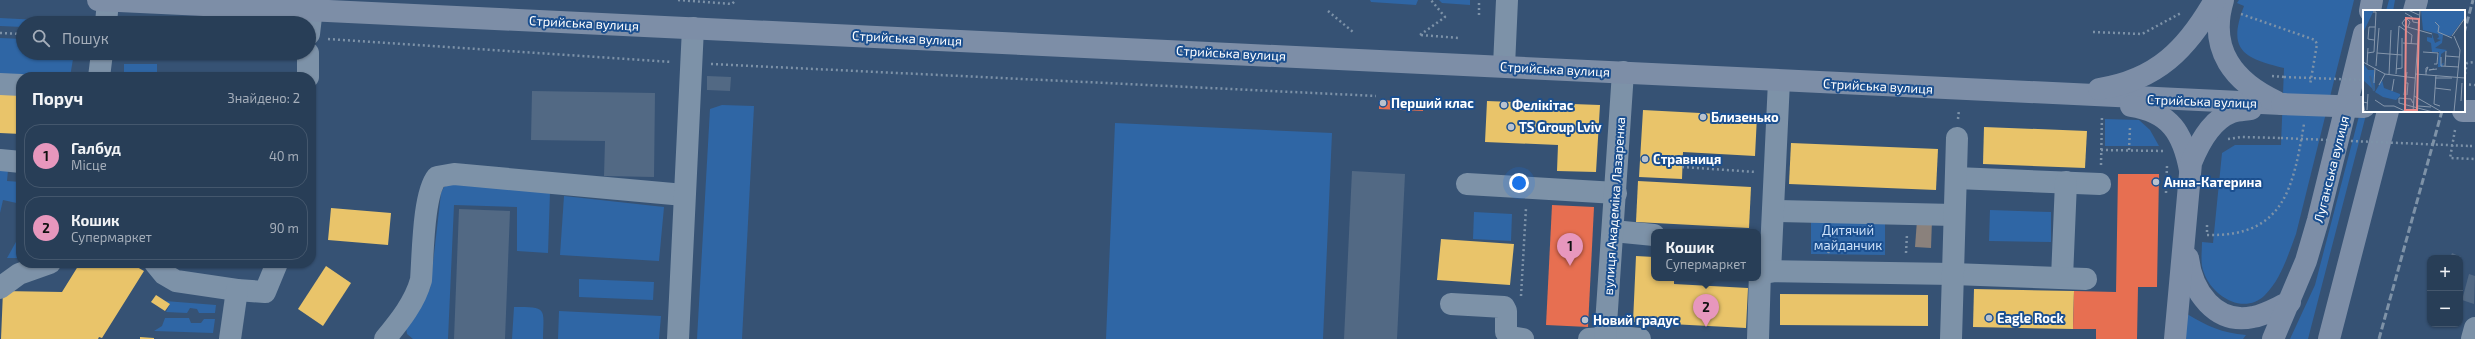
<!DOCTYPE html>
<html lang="uk">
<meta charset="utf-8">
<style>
:root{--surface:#283e57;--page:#344961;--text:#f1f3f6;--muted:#a5aeba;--line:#44576d;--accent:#e797bd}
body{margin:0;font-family:"Exo 2",sans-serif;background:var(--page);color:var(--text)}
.controls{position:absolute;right:12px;bottom:12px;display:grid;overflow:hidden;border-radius:8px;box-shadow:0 1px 3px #0004}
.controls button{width:36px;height:36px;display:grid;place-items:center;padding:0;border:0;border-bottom:1px solid var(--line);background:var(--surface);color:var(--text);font:20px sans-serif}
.you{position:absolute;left:1519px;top:183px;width:14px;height:14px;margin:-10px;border:3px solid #fff;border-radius:50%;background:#1a73e8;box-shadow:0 0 0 6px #1a73e833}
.badge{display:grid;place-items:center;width:26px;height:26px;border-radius:50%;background:var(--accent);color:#111;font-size:13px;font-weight:700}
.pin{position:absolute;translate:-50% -33px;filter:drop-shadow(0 1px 2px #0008)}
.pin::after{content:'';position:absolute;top:21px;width:14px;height:12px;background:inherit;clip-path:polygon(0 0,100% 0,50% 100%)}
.popup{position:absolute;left:1651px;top:229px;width:110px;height:52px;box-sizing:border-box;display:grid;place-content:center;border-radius:8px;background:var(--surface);filter:drop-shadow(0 1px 3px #0005);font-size:13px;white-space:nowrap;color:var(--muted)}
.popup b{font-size:15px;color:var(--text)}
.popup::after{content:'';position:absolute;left:50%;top:100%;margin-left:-8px;border:8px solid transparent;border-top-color:var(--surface)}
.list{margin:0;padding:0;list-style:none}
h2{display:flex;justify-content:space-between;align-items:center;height:52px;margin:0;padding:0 16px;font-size:17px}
h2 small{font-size:13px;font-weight:400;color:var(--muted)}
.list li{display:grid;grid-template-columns:26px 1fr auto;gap:12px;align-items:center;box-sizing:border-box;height:64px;margin:0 8px 8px;padding:0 8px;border:1px solid var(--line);border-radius:16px}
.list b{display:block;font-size:15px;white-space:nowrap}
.list p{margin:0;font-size:13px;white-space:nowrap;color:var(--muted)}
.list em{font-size:13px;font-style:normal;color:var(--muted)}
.icon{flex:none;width:22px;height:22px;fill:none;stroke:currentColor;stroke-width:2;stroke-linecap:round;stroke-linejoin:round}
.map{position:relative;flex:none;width:2475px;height:339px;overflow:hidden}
.search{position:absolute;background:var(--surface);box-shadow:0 1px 3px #0004;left:16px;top:16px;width:300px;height:44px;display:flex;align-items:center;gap:10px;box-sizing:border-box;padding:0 14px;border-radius:22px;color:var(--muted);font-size:15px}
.panel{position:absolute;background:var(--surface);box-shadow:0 1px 3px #0004;left:16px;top:72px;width:300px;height:196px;border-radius:16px}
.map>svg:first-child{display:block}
</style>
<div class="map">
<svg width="2475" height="339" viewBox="0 0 2475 339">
<rect width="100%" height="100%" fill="#365274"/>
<g fill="#2f66a5">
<path d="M1370,0H1418L1416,5L1371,2Z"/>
<path d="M1439,0H1470V5L1442,3Z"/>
<path d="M2239,0H2354L2296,234C2288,255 2281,279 2265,295C2244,316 2212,296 2204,273C2200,264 2202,252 2202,242L2213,243L2222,153L2235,145H2281L2284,68C2243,58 2227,50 2244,6L2237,3Z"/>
<path d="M2389,0H2395L2393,11H2386Z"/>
<path d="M0,18L78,22L82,23H23V27L0,26Z"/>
<path d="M0,38L23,39V53H74L70,77H21L0,81Z"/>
<rect x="124" y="64" width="33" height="13"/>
<path d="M2364,97L2367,111L2308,339H2290L2315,285Z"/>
<path d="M722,105L754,106L742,339H697L710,109Z"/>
<path d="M2105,119L2139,120L2150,130L2159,146H2105Z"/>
<path d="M1115,123L1332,133L1323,339H1106Z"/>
<path d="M0,169L8,170L7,181L21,182V204L3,200L0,213Z"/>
<path d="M450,184L550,192L548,253L517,251V207L454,205L448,339H413L407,334L406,327L430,289L441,193L444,187Z"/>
<path d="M564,196L664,207L659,261L560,255Z"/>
<path d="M1990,210L2051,212V242L1989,241Z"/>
<path d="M1474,212L1512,214L1511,241L1473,239Z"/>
<path d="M1811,220L1885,222V255L1811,254Z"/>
<path d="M21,233V258H7Z"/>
<path d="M579,279L654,282L653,300L579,297Z"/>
<path d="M165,301L216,305L215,313H199L197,309L190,308L187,313L166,312L170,304Z"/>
<path d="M514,307C547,307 544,307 543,339H512Z"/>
<path d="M559,311L661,316L659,339H558Z"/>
<path d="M2187,314C2207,326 2222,333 2246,335L2243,339H2184Z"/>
<path d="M165,318H189L191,323H201L204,319H215L213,333L154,331L162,326Z"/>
</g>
<g fill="#e9c46a">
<path d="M0,94L21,95V134L0,133Z"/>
<path d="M1487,101L1600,105L1596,172L1557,171L1558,145L1485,142Z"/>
<path d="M1643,110L1757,116L1755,156L1683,152L1682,179L1639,177Z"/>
<path d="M1984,127L2087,131L2085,168L1983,164Z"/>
<path d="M1791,143L1938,149L1936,190L1789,184Z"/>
<path d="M1638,181L1751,187L1749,228L1636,222Z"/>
<path d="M331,208L391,213L388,245L328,240Z"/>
<path d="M1441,239L1514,244L1510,285L1437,280Z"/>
<path d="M1636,256L1654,257V278H1674V284L1748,288L1746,328L1633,322Z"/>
<path d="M80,263H130L144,271L102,338L99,337L98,339H1L3,291L62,292Z"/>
<path d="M326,266L351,283L323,326L298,309Z"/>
<path d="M1974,289L2074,291L2073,329L1973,327Z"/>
<path d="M1780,294L1928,295V326L1780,325Z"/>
<path d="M156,295L170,304L165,311L151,302Z"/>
<path d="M140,337L154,338V339H140Z"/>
</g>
<g fill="#e76f51">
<path d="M1379,100L1423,102V111L1379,109Z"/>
<path d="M2118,174H2159L2157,287H2138L2137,339H2096V329H2073L2074,291L2116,292Z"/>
<path d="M1552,205L1594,207L1588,327L1546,325Z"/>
</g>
<path fill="#8a817c" d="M1917,220H1932L1931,248L1915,247Z"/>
<g fill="#526984">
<path d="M707,76L731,77L730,91L707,90Z"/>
<path d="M532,91L655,93L654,177L604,176L605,141L531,140Z"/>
<path d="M1352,171L1405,174L1397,339H1344Z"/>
<path d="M459,209L510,211L505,339H454Z"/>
<path d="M2452,253L2461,257L2460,258H2450Z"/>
<path d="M2469,274L2475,276L2474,304L2462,300Z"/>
</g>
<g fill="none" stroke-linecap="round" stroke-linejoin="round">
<g stroke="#7d92a8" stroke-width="2.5" stroke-dasharray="2 3" stroke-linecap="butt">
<path d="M678,0L732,4L736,0"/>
<path d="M1328,11L1353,32"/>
<path d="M2241,14L2315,40L2317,44L2310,85"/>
<path d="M1479,15V0"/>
<path d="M2093,32L2142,34L2181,13"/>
<path d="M0,33L23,34"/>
<path d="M1420,35L1445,17L1431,0"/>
<path d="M1421,35L1459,38"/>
<path d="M328,39L672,62"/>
<path d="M711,64L1376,96"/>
<path d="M2272,76L2284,77"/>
<path d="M2464,79L2467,63L2475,62"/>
<path d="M2464,84L2475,85"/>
<path d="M1958,119L1959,110"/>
<path d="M2455,130L2450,158L2475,159"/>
<path d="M2228,139L2242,137L2281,138"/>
<path d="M2470,146H2475"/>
<path d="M2101,150L2164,151"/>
<path d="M2129,150L2130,127"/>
<path d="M2101,165L2102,115"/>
<path d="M1682,167L1756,172"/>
<path d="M2166,193L2167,166"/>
<path d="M2207,225V235C2285,237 2293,187 2304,124"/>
<path d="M1828,253L1839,233"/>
<path d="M1906,253L1907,234"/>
<path d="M1521,296L1526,208"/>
</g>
<g stroke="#7d92a8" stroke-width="22">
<path d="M106,23L108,1"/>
<path d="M309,34L313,0"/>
<path d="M1504,66L1507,0"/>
<path d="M99,77L102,53"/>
<path d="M308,77V53"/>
<path d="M0,84L21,85"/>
<path d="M0,160L21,162"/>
<path d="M1956,178L2100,184"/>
<path d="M1467,184L1616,193"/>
<path d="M1773,211L1954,215"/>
<path d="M1613,231L1654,235"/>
<path d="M155,263L164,274L176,281L237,290L265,292L277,263"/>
<path d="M1770,272L1779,81"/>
<path d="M2062,278L2066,182"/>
<path d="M0,288L19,274L50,263"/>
<path d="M1451,304L1504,307L1506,311V332L1511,337L1523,339"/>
<path d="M230,339L237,290"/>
<path d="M385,339C400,321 415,302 421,280C423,255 423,194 437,177L454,174L684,195"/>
<path d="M678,339L693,28"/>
<path d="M1589,339L1619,337L1640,339"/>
<path d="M1605,339L1623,72"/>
<path d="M1758,339L1760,271L1953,274L2086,279"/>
<path d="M1951,339L1957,138"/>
<path d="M2472,339L2475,328"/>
</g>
<g stroke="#7d8ea7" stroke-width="22">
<path d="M98,0L2282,104"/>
<path d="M2223,0C2208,50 2234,82 2277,102"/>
<path d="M2370,11L2372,0"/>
<path d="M2414,11L2417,0"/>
<path d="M2099,89C2157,80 2187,49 2215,0"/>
<path d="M2131,106C2170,112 2183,133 2190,170"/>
<path d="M2463,111H2475"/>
<path d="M2188,258C2192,291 2215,325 2253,317C2266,315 2278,307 2290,302"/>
<path d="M2175,339L2191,163C2199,143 2211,120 2232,112C2238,110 2246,110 2251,109"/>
<path d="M2273,339L2306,261L2318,220L2364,34"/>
<path d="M2329,339L2388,111"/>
</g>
<g stroke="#7e92a7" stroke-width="3" stroke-dasharray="7 3" stroke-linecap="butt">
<path d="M2464,33L2473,0"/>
<path d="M2379,339L2442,111"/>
</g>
<g stroke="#7d92a8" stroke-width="2.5" stroke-dasharray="2 3" stroke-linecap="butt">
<path d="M2284,77L2364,80"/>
<path d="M2281,138L2470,146"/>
</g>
<path stroke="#7d8ea7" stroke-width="22" d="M2282,104L2364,107"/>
</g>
<g fill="#b9c2ce" stroke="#1b4f8f" stroke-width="1.5">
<circle cx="1383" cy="103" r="4"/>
<circle cx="1504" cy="105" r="4"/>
<circle cx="1703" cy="117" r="4"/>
<circle cx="1511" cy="127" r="4"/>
<circle cx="1645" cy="159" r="4"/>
<circle cx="2156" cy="182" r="4"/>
<circle cx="1989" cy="318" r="4"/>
<circle cx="1585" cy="320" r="4"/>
</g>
<g text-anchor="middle" stroke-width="4" stroke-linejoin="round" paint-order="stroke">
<g font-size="13" fill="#fff" stroke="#1b4f8f">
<text transform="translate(584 23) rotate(3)" y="5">Стрийська вулиця</text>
<text transform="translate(907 38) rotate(3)" y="5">Стрийська вулиця</text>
<text transform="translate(1231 53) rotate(3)" y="5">Стрийська вулиця</text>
<text transform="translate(1555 69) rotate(3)" y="5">Стрийська вулиця</text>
<text transform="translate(1878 86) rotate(3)" y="5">Стрийська вулиця</text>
<text transform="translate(2202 101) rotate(2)" y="5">Стрийська вулиця</text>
<text transform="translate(2331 169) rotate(-76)" y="5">Луганська вулиця</text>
<text transform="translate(1614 206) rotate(-86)" y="5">вулиця Академіка Лазаренка</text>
</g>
<g font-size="13" font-weight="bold" fill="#fff" stroke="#1b4f8f" text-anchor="start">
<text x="1391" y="108">Перший клас</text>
<text x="1512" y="110">Фелікітас</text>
<text x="1711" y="122">Близенько</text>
<text x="1519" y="132">TS Group Lviv</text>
<text x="1653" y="164">Стравниця</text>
<text x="2164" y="187">Анна-Катерина</text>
<text x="1997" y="323">Eagle Rock</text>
<text x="1593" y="325">Новий градус</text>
</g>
<g font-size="13" fill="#cfe3fa" stroke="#1b4f8f">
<text x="1848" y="235">Дитячий<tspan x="1848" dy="15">майданчик</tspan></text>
</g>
</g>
<g transform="translate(2363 10)">
<rect width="102" height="102" fill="#365274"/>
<path d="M0,0H11L0,23L1,14ZM58,0H102V7L88,26L80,25L79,33L72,38L84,40L78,44V54L81,53L79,57H75L76,42H69L68,33L64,31V27L69,28V24L72,33L78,30L74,29L76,27L75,24L60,20ZM0,53L5,60H11L12,81L0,70ZM19,70L21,78L37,84V86L33,90L20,87L12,82Z" fill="#2f66a5"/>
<path fill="none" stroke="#3b618d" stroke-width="2" d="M7,66L11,81"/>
<path fill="none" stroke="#8697ac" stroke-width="1" d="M45,0L56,5M42,3L49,7L50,12L56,13M72,12L76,16L75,22L89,28M45,17L47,12L43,8L39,13L41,16L69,24M16,18L14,43L39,45M89,26L102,8M11,30L5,29L6,17H12M40,33L54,34M60,42L75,43L74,54H71M4,43L11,42L13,2H10M83,46L96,47M78,47V56L96,57M0,52L22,64L52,68M4,54L5,38M13,56L14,43M82,56L83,41M33,59L39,58V28M71,59L66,60L74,59M33,64L36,16L49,25L48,34M52,64L102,68M26,65L28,20M63,65V58L65,57L63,62M73,65L71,94L77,96M72,68H89M11,73L12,58M42,73H45L44,85M16,75L22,64M72,78L88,80M29,81L31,69M41,85L44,62M51,86L79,102M36,88V93L70,102M36,88L48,89L50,93M12,90L21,96H31L44,102M98,91L99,73M55,96L68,97M4,100L5,84M2,102L0,92L5,93M50,102L57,0M91,102L97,40L91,26"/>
<path fill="#e88989" fill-opacity="0.15" stroke="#e88989" stroke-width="2" d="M43,8L56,9L54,100H42Z"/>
<rect width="102" height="102" fill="none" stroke="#fff" stroke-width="2"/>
</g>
</svg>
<div class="controls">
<button>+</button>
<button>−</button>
</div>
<div class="you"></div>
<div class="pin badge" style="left:1570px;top:266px">1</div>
<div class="pin badge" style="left:1706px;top:327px">2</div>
<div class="popup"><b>Кошик</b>Супермаркет</div>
<div class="search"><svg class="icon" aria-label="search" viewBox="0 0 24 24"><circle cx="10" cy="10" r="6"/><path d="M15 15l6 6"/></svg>Пошук</div>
<section class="panel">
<h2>Поруч<small>Знайдено: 2</small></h2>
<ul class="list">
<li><span class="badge">1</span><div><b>Галбуд</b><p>Місце</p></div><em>40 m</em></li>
<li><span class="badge">2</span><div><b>Кошик</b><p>Супермаркет</p></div><em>90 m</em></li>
</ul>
</section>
</div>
